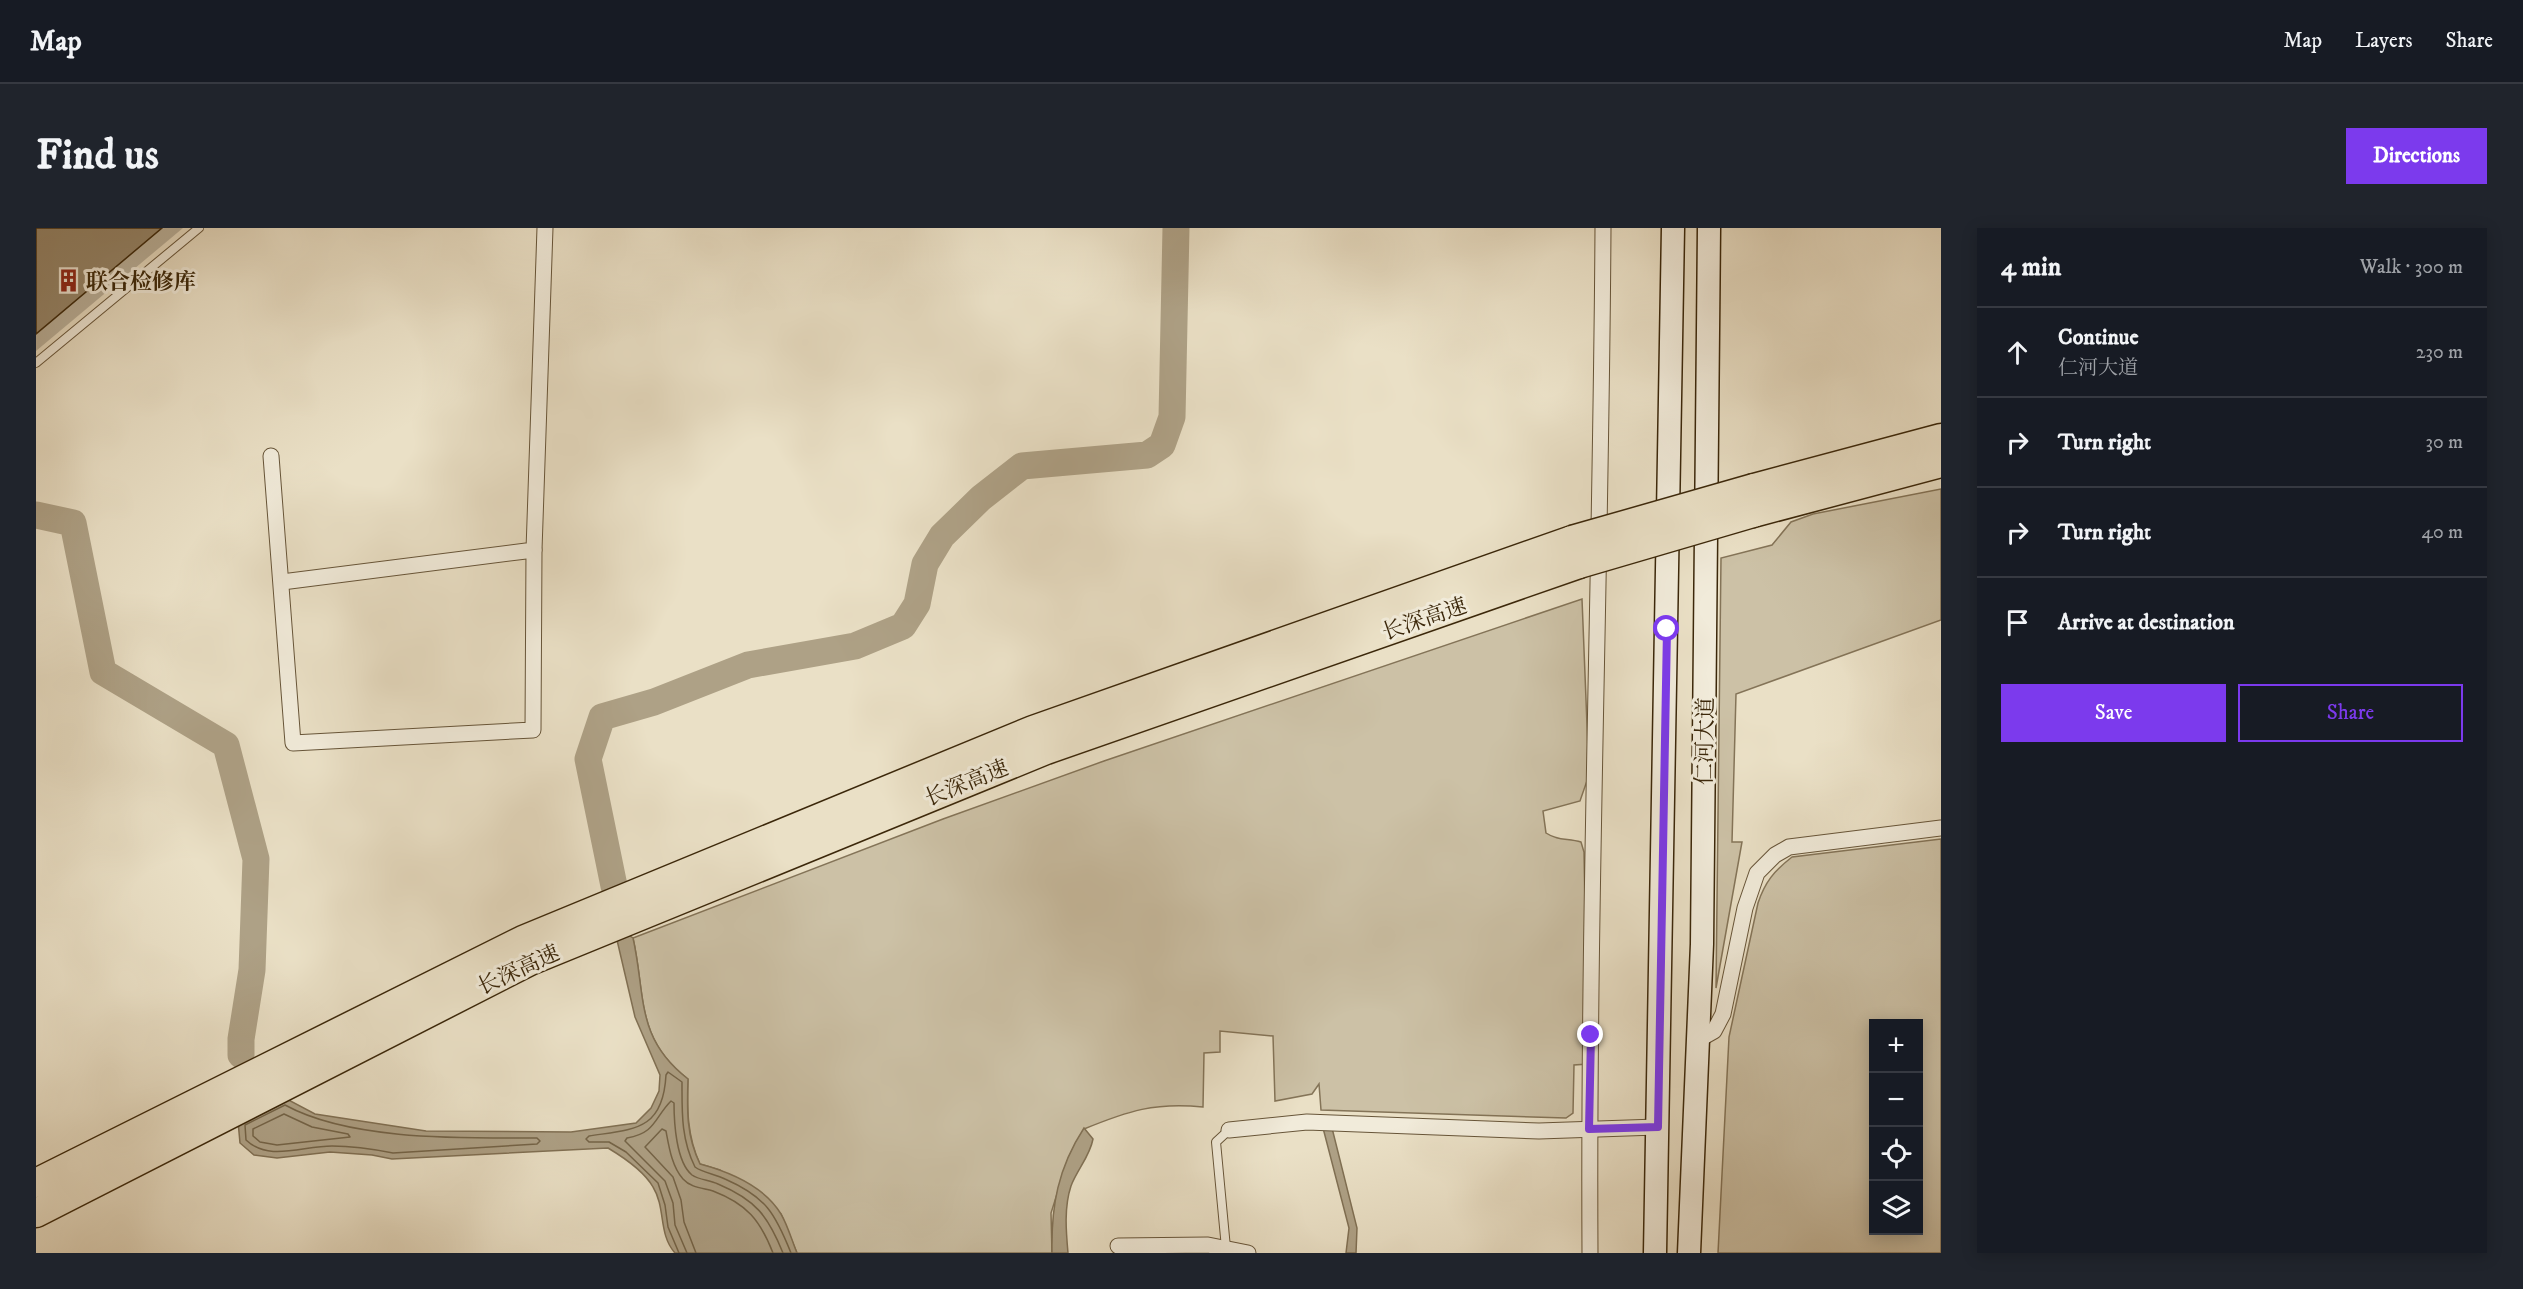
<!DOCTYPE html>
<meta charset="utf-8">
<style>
:root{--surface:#171b24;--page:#20242c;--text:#f1f3f6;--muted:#9ea1a6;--line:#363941;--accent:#7c3aed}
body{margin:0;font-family:"IM FELL DW Pica","Noto Serif SC",serif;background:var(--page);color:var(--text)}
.controls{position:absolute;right:18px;bottom:18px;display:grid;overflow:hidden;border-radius:0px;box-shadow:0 3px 15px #0003}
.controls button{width:54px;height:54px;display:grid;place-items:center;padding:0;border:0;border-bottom:2px solid var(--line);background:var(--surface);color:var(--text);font:30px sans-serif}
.stop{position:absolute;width:18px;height:18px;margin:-14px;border:4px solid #7c3aed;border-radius:50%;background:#fff}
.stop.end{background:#7c3aed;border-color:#fff;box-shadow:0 2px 6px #0008}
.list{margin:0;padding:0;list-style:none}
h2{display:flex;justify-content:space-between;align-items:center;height:78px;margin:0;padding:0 24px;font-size:26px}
h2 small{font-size:20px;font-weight:400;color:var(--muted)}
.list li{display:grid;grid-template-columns:39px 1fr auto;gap:18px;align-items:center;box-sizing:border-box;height:90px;padding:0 24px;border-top:2px solid var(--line)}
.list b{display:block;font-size:22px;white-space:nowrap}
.list p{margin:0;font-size:20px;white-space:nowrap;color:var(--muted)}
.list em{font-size:20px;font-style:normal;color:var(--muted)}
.actions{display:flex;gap:12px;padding:18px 24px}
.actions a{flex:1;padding:14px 0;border:2px solid var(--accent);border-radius:0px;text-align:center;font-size:21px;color:var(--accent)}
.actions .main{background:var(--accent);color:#fff}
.icon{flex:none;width:33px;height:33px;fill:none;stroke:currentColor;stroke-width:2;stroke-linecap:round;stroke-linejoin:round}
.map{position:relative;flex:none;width:1905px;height:1025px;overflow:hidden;border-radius:0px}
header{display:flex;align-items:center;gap:36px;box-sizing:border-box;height:84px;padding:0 30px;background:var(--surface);border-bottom:2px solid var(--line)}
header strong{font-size:28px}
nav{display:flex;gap:33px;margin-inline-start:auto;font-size:21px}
.intro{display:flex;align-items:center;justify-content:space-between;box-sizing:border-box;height:144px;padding:0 36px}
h1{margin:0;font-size:42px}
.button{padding:15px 27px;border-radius:0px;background:var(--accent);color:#fff;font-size:21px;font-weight:700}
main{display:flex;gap:36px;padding:0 36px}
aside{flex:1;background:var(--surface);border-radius:0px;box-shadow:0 3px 15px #0003}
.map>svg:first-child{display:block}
</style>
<header>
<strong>Map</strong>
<nav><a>Map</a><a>Layers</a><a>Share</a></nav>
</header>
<div class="intro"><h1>Find us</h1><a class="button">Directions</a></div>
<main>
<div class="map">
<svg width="1905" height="1025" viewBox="0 0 1905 1025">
<rect width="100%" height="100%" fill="#eae0c6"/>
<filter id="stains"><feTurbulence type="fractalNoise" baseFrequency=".00333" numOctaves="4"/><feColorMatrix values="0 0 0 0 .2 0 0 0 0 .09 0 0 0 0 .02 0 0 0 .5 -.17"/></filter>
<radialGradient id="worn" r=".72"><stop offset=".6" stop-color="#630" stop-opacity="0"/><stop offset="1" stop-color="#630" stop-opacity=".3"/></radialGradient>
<g fill="#ccc1a6" stroke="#847458" stroke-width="1.5" fill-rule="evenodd">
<path d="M1905,261V392L1700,466L1696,614H1706L1680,760L1685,330L1736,317L1755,294L1777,286Z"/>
<path d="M1546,371L1553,547L1544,573L1507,583L1510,605C1522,613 1532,610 1545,614L1548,624L1552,836L1538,837L1537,885L1530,890L1285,882L1283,856L1276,866L1239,873L1237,808L1184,803V824L1168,825L1167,879C1119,874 1092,883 1048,901L1032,931L1015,985L1016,1025H761L745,986L684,942L664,936C651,908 651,881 652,851C599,810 610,768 597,710L907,591L1068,533Z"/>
<path d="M1905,611V1025H1682L1693,809L1722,675C1729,654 1738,643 1756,629ZM1838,796H1882V1002H1838Z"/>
</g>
<g fill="#aea186" stroke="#807054" stroke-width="1.5">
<path d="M591,706L597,710C610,768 599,810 652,851C651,881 650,908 664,936C694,944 728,958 745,986C752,998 756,1013 761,1025H639C622,1006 630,980 617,959C608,943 587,929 572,920L356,931L336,927L294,924L241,930L218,927L204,915L202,893L249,870L279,886L390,903L535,904L600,895L615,880L623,863L624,847L599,789L581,712Z"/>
<path d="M1048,900L1057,911C1054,928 1041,942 1035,958C1028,979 1030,1003 1032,1025H1016C1015,978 1022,940 1048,900Z"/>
<path d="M1287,900H1296L1321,1000L1320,1025H1310L1313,1000Z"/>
</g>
<path fill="#0003" d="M0,0H147L0,123Z"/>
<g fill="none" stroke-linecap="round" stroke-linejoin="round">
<g stroke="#746448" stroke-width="1.5">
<path d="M249,877C315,913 427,910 501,910L504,913L501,916L357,925C337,921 316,918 296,918C266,918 233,934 210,912L209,897Z"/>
<path d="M248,886L276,899L312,906L314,909L241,917L224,914L217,908V901Z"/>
<path d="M643,1025L632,999L629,977L622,955L590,924L573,914H553L550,911L553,908C598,901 627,903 630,847L632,844L646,854C646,884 645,911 659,939C667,945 680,946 689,951C730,969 739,985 755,1025"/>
<path d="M651,1025L639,997L637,975L629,953L589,913L591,910C620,905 618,890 635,873L638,875C638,894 640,934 656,947C663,952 674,952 682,956C720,972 732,988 747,1025"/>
<path d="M660,1025L648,994L645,972L637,949L609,919L626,901L630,903C633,919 636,939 647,951C655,960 667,960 677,963C711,976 724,992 737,1025"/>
</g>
<g stroke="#aea186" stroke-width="27">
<path d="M0,287L37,295L67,444L190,517L220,631L216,742L205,811V827"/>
<path d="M578,658L552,531L566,489L618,474L712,437L819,418L867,398L881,376L889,336L906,308L945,270L986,238L1111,227L1126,217L1136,189L1140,0"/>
</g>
</g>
<path fill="#96876c" stroke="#3b270a" stroke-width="1.5" d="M0,0H126L0,106Z"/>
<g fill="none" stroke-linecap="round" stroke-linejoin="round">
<defs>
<g id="lane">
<path d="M0,135L163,0"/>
<path d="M1190,1020L1180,914L1193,902"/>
</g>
<g id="street">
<path d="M235,228L257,515L497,502L498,322"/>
<path d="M246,354L498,322L509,0"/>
<path d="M1662,812L1678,803L1687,786L1709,680L1721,645L1739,627L1753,619L1905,600"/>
<path d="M1193,902L1271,894L1503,903L1621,899"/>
<path d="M1082,1018L1172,1017L1212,1025"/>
<path d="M1554,1025C1552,683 1565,342 1567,0"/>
</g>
<g id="secondary">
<path d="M1619,1025L1637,0"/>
<path d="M1653,1025L1666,716L1673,0"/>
</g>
<g id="highway">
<path d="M1718,260L1905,210"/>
<path d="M1717,285L1905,235"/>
<path d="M0,955L487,712L997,502L1536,312"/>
<path d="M0,985L494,733L1010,522L1543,336"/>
</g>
</defs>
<use href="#lane" stroke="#675539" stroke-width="10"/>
<use href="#street" stroke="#675539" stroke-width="17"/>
<use href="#secondary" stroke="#3b270a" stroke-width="25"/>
<use href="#highway" stroke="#3b270a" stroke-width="31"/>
<use href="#lane" stroke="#f1ebda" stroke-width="8"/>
<use href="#street" stroke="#f1ebda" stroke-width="15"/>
<use href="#secondary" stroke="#f1ebda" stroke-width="22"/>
<use href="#highway" stroke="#eae0c6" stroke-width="28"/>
<defs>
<g id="highway-bridge">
<path d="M1536,312L1718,260"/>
<path d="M1543,336L1717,285"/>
</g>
</defs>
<use href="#highway-bridge" stroke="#3b270a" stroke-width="31" stroke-linecap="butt"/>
<use href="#highway-bridge" stroke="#eae0c6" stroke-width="28"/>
</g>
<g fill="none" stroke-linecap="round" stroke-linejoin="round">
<path stroke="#7c3aed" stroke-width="8" d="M1555,807L1553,901L1622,899L1631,401"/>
</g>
<defs>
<symbol id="building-bare" viewBox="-9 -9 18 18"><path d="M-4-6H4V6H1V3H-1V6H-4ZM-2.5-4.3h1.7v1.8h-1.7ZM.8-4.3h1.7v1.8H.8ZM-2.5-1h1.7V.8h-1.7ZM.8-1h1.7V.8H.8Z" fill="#8f2418" stroke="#f1ebda" stroke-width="2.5" paint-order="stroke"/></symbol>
</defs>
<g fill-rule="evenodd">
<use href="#building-bare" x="16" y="36" width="33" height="33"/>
</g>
<g text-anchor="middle" stroke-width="6" stroke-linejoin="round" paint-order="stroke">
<g font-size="22" font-weight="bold" fill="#3b270a" stroke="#f1ebda" text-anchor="start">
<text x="50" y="61">联合检修库</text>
</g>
<g font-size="22" fill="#3b270a" stroke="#f1ebda">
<text transform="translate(1388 390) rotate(-19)" y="8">长深高速</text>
<text transform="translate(1668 513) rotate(-89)" y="8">仁河大道</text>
<text transform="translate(930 554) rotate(-22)" y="8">长深高速</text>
<text transform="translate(482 741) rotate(-25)" y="8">长深高速</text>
</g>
</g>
<rect width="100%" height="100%" filter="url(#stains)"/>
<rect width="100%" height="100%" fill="url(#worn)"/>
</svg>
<div class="controls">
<button>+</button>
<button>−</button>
<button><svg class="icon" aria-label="locate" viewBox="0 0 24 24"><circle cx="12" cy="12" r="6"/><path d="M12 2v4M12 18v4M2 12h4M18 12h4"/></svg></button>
<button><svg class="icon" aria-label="layers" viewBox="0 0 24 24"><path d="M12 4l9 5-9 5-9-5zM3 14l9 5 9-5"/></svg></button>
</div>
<div class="stop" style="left:1631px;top:401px"></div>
<div class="stop end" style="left:1555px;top:807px"></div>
</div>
<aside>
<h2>4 min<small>Walk · 300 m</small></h2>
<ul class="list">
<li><svg class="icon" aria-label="ahead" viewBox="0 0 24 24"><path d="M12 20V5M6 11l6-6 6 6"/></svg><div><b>Continue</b><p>仁河大道</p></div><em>230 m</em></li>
<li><svg class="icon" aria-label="right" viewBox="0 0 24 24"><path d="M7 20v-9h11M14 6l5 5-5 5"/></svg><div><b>Turn right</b></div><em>30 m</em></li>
<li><svg class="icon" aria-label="right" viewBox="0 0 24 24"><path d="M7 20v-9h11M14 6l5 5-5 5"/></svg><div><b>Turn right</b></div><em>40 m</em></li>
<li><svg class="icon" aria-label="arrive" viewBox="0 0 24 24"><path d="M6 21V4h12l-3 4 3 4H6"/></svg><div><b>Arrive at destination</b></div></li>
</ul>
<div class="actions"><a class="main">Save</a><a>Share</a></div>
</aside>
</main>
